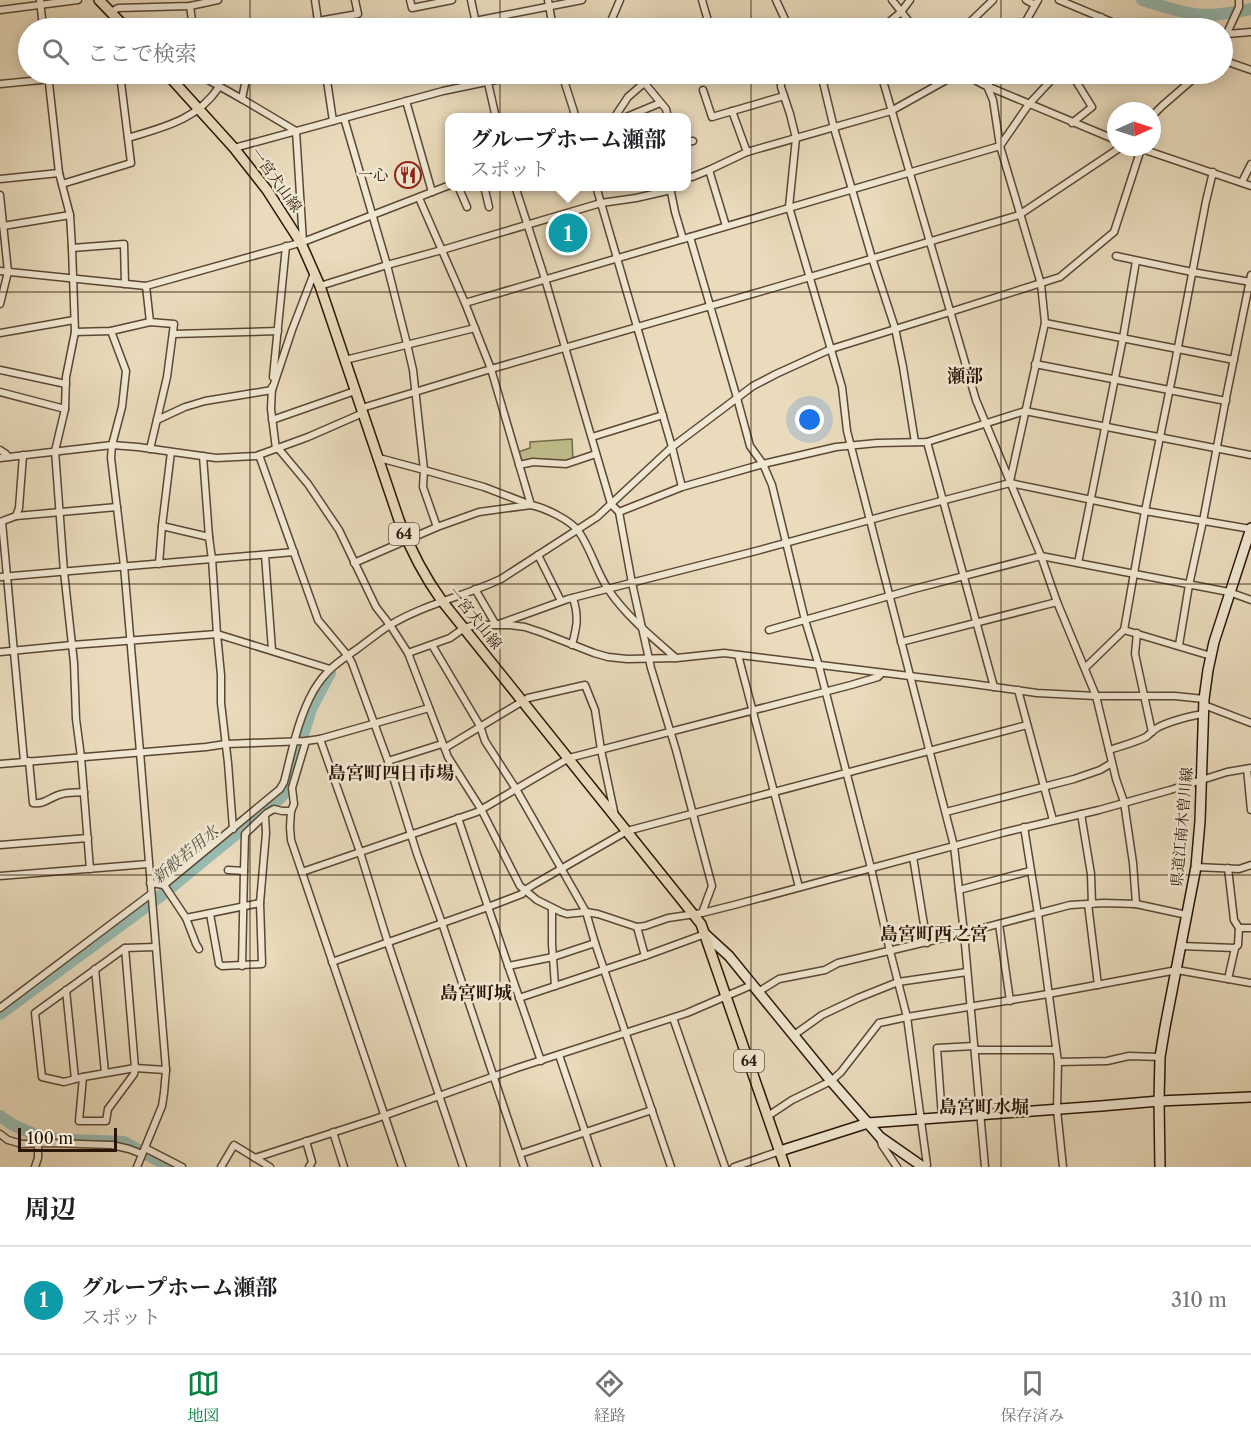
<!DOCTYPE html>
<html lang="ja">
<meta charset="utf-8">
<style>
:root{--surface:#fff;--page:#f2f2f2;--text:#202124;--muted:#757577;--line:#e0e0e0;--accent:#0b8043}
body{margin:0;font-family:"Libre Caslon Text","Noto Serif JP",serif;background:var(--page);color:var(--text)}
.compass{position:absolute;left:1107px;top:102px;width:54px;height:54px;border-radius:50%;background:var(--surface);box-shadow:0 3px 15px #0003;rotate:87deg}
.scale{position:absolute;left:18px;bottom:15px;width:99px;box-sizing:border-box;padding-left:6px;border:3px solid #2a1607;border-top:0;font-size:16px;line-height:21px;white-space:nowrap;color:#2a1607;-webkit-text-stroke:4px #f1e8d3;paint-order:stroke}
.you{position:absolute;left:810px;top:420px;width:21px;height:21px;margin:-15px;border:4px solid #fff;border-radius:50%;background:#1a73e8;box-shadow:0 0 0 9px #1a73e833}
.badge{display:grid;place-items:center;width:39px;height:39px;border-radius:50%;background:var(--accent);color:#fff;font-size:20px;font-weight:700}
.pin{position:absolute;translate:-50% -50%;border:3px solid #fff;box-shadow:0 2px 6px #0006}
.popup{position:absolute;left:445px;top:113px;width:246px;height:78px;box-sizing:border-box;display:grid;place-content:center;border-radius:12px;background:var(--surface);filter:drop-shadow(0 2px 4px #0005);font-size:20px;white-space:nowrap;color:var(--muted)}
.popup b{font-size:22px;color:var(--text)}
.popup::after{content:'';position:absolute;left:50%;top:100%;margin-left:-12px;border:12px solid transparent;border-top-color:var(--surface)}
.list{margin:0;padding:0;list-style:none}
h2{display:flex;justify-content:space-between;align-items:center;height:78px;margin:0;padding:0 24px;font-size:26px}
h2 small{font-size:20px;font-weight:400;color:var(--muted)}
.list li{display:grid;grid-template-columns:39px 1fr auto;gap:18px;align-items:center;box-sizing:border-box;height:108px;padding:0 24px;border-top:2px solid var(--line)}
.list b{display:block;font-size:22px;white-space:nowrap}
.list p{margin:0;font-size:20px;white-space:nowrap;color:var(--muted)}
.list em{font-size:20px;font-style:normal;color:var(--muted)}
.icon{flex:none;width:33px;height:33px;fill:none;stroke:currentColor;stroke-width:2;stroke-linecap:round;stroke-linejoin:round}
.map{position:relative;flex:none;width:1251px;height:1167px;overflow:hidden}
.search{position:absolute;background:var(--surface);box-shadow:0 3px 15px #0003;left:18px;right:18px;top:18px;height:66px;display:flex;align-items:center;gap:15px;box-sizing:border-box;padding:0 21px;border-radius:33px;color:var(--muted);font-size:22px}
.sheet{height:186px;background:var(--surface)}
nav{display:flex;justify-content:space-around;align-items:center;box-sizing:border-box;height:84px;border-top:2px solid var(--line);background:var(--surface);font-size:16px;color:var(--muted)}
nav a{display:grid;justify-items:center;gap:3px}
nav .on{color:var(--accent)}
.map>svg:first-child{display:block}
</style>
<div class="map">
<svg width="1251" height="1167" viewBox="0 0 1251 1167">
<rect width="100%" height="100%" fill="#e9dbbc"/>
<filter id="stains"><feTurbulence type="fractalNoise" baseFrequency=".00333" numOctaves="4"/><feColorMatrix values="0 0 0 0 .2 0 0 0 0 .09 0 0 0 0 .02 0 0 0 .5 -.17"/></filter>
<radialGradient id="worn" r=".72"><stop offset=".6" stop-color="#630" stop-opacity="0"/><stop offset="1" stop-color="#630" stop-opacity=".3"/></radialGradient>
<path fill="#bfbd8b" stroke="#746a49" stroke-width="1.5" d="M572,439L573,461L521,462L518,452L530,448V442Z"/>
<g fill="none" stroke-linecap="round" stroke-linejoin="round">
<g stroke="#97bbb1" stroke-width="12">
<path d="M1142,0C1159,5 1176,11 1193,14C1212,16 1233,13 1251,9"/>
<path d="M0,1014L158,898L279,799L286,791L311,709L330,673"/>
<path d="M0,1116L13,1125L45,1139L124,1142L170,1167"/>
</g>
<defs>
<g id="street">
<path d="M40,0L43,28"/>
<path d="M315,0L319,28"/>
<path d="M410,0L412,8L452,0"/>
<path d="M471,0L477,28"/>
<path d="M548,0L553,28"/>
<path d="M702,0L710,28"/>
<path d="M776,0L789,28"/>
<path d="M892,0L914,28"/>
<path d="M1026,0L1035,5"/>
<path d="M1059,0L1126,28"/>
<path d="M190,6L193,28"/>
<path d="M0,10L78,0"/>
<path d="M111,12L118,8L190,6L218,0"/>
<path d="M318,21L358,14L355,0"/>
<path d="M475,21L582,0"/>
<path d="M614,28L611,21L620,0"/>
<path d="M777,28H778"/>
<path d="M882,28L901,12L910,0"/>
<path d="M966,28L965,27L993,0"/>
<path d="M1022,28L1038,0"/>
<path d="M1093,28L1097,25L1101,17"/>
<path d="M1227,34L1251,32"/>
<path d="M1222,44L1239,7V0"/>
<path d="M1222,60L1251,70"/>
<path d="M48,74L59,173L70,215L72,248L75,332L66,377L65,409L55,451L64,572L74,663L76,719L81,757L90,869"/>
<path d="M200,74L201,76L242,99L296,131L303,242"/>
<path d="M326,74L333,121"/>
<path d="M486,74L496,118"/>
<path d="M562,74L576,118"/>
<path d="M637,74L666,109L668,118"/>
<path d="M780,74L781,87L790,114L796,138L789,207L842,387L847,431L954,846L964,933L985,1167"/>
<path d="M821,74L834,128L872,258L895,328L903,367L915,442"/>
<path d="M881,74L976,400L1041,556L1057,602L901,642"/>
<path d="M964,74L982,84L1116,140"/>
<path d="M996,74L987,86L993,100L1000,146L1041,284L1045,323L1010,481"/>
<path d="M1067,74L1074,78L1092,107L1072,123"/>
<path d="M0,84L103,74"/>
<path d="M703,90L712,117L784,96"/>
<path d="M242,99L247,74"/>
<path d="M406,101L432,192"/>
<path d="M732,111L747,152"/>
<path d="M1152,116L1162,106L1199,74"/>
<path d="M344,118L387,265L407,344L413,370L424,470L379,458"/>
<path d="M614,118L628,97L644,83"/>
<path d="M624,118L660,103"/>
<path d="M128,138C164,127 197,120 219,87"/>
<path d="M686,142L693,141"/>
<path d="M1136,147L1251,186"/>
<path d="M234,148L443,91L525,74"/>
<path d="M709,170L726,226"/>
<path d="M686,177H692L709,170L747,152L891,111L957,74"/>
<path d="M0,179L59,173"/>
<path d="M1242,182L1251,164"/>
<path d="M62,184L131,163L120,74"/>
<path d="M458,186L467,207"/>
<path d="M484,186L489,207"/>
<path d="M515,186L545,279L611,504L619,512L682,487L763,464L836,447L877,443L927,442L1025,411L1251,455"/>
<path d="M596,186L672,447L682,487"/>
<path d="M670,187L675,212L683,239"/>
<path d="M0,195L8,272L0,304"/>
<path d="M419,198L465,303L491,369L531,505"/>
<path d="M3,226L70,215"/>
<path d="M690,237L737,398L750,446L763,464L772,485L805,620L819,666L871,868L890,951L907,1017L927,1165L924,1167"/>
<path d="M72,248L124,244L125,284"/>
<path d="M1116,256L1192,272L1251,282"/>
<path d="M0,271L146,286L303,242L450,185"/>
<path d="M146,286L150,322"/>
<path d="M320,286L387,265L442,250L601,203L636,198L671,190"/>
<path d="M465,303L1000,146L1029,104L1057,74"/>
<path d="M1045,323L1234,360"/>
<path d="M111,331L126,371L122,407L112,445L111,458L124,566L140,752L166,1070L164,1093L162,1106L137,1167"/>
<path d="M75,332L111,331L150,322L174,324L167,377L150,449"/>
<path d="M0,333L74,320"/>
<path d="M173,334L278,331"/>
<path d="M345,360L475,328"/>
<path d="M1035,364L1226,401"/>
<path d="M0,370L66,384"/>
<path d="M273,377L286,246"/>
<path d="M272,387L271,409L276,449"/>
<path d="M0,392L65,409"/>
<path d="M362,408L491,369L773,288L1019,215L1121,147"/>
<path d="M157,420L185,407L205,401L272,390L292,330L314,273"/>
<path d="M272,420L355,391"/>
<path d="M592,437L663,415"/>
<path d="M927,442L994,687"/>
<path d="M278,448L308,484L339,530L376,607L390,625L408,653L448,757L481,809L520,886L537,900L561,912L567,914L586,912L598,914L637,927L645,926L668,918L702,913L734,905L1006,832L1099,810L1170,790L1227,772L1251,768"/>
<path d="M0,450L6,454L8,457"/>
<path d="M171,452L162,526L209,537"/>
<path d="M259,455L318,620L348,656L352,663L388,761L417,854L442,923L524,1167"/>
<path d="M203,456L209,537L212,559L217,634L221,675V703L228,763L233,829"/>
<path d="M0,458L112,445L138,447L216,458L256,456L308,437L363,413"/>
<path d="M519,465L533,462L566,464L596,454"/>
<path d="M619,512L632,583L651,668L676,750L712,886L702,913"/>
<path d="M16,516L117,507"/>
<path d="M0,522L16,516L19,508L23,455"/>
<path d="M2,522L24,761"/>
<path d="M437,527L423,487L424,470L484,487L531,505"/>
<path d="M265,555L272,650"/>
<path d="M538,555L561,601"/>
<path d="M354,563L437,527L479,512L531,505C545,508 571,520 579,532C591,549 596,571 608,589C625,615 653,638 676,658"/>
<path d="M1078,563L1123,338L1136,261"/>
<path d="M159,564L162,526"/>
<path d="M0,577L294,552"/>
<path d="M475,589L496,625L568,599L756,551L899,512L1010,483L1145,511L1251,529"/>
<path d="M1057,602L1096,696L1116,779L1124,802L1133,863L1136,904"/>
<path d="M769,630L914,589L1041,556L1229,592L1251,600"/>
<path d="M1124,630L1211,656"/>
<path d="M1137,633L1135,654L1152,732"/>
<path d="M432,645L480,726L485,741L516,789L586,912L595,943L671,1167"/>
<path d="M572,645C577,626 579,617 573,598"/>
<path d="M1179,645L1189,585L1203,521L1227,393L1251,275"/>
<path d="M0,652L72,645L217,634L330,669"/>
<path d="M408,653L450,638L464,628L475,625H510L525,627L543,633L594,653L608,657L627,659L677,658L724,653L966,683L1037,693L1096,696H1175L1204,699"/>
<path d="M738,655L799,887"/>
<path d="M1085,668L1124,630L1145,511L1173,373L1206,201L1213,172"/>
<path d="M1018,690L1053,820"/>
<path d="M1204,705L1251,723"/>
<path d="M320,739L360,852L388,943L463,1167"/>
<path d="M445,748L528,698L585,685L595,710L601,750L615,816"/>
<path d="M1109,750C1121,746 1134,743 1146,737C1150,734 1153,730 1157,728C1167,722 1193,715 1204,714"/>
<path d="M29,761L33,803C45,805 51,796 62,794C69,792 77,793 84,792"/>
<path d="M388,761L442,744"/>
<path d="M0,764L206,747L226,744L306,741L320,739L429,708"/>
<path d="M1247,769L1251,810"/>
<path d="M291,811L294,804L292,788L306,741"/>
<path d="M946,812L1074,779L1100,770L1112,763"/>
<path d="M1081,814L1091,874L1092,904"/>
<path d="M458,818L488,907L522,894L525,890L533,885L627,831L1027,725"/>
<path d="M1024,827L1038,914L1058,1062L1057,1110L1063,1167"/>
<path d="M0,845L88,838"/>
<path d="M913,857L927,943"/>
<path d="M1196,867L1239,869L1251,865"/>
<path d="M1228,868L1234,920L1239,928L1238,945L1235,948L1228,979"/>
<path d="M228,870L244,871L245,834L267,813L274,809L282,811H291L290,827L291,840L402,1167"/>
<path d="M302,872L477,812L569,758L851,685L878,677L882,673"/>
<path d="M0,876L148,864"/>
<path d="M150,883L164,885L280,789L284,782C292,751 298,718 314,690C326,670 338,662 357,649C368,641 379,632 390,625C425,604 465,596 501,579L597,517L672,447L753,386L776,374L831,349L950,312L1060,277L1114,232L1141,149"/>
<path d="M164,885L186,918L196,944L199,949"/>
<path d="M959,890L1030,871"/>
<path d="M1088,904L1098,985"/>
<path d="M552,908V944L555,986"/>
<path d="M210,914L219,964L222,966L262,964L260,903L266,833L265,816"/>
<path d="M186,918L260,903"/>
<path d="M999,924L1010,1001"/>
<path d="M637,927L645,956"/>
<path d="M1239,928H1251"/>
<path d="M1181,946L1235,948"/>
<path d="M155,947L125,948L35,1013L42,1077L64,1082L83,1077L135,1068L166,1070"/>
<path d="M332,962L488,907L541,1061"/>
<path d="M242,966L244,871"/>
<path d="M508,966L553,957L595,943"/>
<path d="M95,969L105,1073"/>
<path d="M66,990L75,1079"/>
<path d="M758,992L779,979L825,970L838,963L964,933L1070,905L1104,903L1136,904L1187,915"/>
<path d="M519,998L645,956L705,934"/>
<path d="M0,1008L151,894"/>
<path d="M673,1018L725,1167"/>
<path d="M794,1035L822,1015L858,998L898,982L967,972"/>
<path d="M975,1050H1055"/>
<path d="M559,1055L597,1167"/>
<path d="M1058,1062L1107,1061L1129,1056L1160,1057"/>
<path d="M83,1077L79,1121H106L108,1109L134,1074L135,1068L125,948"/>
<path d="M768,1116L792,1100L831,1081L841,1072L879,1023L907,1017L1048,994L1177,970L1251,983"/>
<path d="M942,1117L937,1048L974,1046"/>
<path d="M333,1132L344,1167"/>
<path d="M0,1134L8,1140L22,1144L50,1143L112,1145L129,1149L142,1154"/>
<path d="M880,1138L882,1145L897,1167"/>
<path d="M306,1141L312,1162L309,1167"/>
<path d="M145,1148L182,1167"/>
<path d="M520,1154L652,1110"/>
<path d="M255,1158L375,1119L517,1068L687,1013L752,985"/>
<path d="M35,1167L38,1158V1143"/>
<path d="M221,1167L234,1145L270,1167"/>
<path d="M734,1167L780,1151"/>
</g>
<g id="secondary">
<path d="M705,934L729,956L831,1081L880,1137L923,1167"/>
<path d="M780,1151L868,1123L1101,1106L1159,1101L1251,1097"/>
<path d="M1160,1167L1159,1101L1160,1057L1165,1027L1196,867L1200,821L1204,699L1208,670L1214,642L1251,528"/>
</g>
<g id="primary">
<path d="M99,0L126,28"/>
<path d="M167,74L234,148L267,190L301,243L320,286L399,520C410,549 424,576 442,601L701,924L785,1167"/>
</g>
</defs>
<use href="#street" stroke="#5a4734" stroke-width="9"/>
<use href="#secondary" stroke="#2a1607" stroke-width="12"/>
<use href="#primary" stroke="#2a1607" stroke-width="12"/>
<use href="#street" stroke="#f1e8d3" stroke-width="6"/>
<use href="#secondary" stroke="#f1e8d3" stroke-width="9"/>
<use href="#primary" stroke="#e9dbbc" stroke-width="9"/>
</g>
<path fill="none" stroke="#2a1607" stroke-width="1.5" stroke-opacity="0.55" d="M250,0V28M500,0V28M751,0V28M1001,0V28M250,74V1167M500,74V1167M751,74V1167M1001,74V1167M0,292H1251M0,584H1251M0,875H1251"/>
<defs>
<symbol id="restaurant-ring" viewBox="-11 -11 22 22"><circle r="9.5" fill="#f1e8d3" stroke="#8f2418" stroke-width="1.5"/><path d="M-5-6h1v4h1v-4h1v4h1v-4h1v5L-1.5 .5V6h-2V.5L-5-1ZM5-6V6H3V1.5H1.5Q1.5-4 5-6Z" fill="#8f2418"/></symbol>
</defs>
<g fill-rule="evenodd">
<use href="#restaurant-ring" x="393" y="160" width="30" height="30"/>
</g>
<g text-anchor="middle" stroke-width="5" stroke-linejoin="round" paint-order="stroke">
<g fill="#f1e8d3" stroke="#654" stroke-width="1.5">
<rect x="389" y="523" width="30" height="22" rx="4.5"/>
<rect x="734" y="1050" width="30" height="22" rx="4.5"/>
</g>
<g font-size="14" font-weight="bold" fill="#2a1607">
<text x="404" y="539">64</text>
<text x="749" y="1066">64</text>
</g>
<g font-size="15" fill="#2a1607" stroke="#f1e8d3" text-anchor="end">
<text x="388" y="180">一心</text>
</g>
<g font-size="15" fill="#2a1607" stroke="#f1e8d3">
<text transform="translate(276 180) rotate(54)" y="5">一宮犬山線</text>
<text transform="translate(475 618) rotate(51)" y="5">一宮犬山線</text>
<text transform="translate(1182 827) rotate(-85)" y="5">県道江南木曽川線</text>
</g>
<g font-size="16" font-style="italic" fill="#505042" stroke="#f1e8d3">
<text transform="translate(185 854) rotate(-40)" y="6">新般若用水</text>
</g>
<g font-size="18" font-weight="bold" fill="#2a1607" stroke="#f1e8d3">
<text x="965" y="382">瀬部</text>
<text x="391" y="779">島宮町四日市場</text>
<text x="934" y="940">島宮町西之宮</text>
<text x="476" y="999">島宮町城</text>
<text x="984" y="1113">島宮町水堀</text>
</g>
</g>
<rect width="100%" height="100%" filter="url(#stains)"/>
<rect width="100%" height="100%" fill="url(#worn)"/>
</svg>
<svg class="compass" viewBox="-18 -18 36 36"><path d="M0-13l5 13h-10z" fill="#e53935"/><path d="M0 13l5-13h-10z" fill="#757577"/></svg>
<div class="scale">100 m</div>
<div class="you"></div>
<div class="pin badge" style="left:568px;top:233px;background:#0f9aa8">1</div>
<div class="popup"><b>グループホーム瀬部</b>スポット</div>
<div class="search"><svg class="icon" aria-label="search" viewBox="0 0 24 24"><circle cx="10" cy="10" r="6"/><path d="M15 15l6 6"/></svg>ここで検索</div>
</div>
<section class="sheet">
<h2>周辺<small></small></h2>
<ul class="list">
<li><span class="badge" style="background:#0f9aa8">1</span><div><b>グループホーム瀬部</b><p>スポット</p></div><em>310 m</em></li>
</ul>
</section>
<nav>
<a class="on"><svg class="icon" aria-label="map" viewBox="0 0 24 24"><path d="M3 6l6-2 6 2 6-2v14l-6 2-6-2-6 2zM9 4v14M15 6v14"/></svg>地図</a>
<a><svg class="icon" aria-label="directions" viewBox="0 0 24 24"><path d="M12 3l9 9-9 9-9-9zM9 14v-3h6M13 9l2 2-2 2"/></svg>経路</a>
<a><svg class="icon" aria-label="saved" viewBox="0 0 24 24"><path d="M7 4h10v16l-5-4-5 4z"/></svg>保存済み</a>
</nav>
